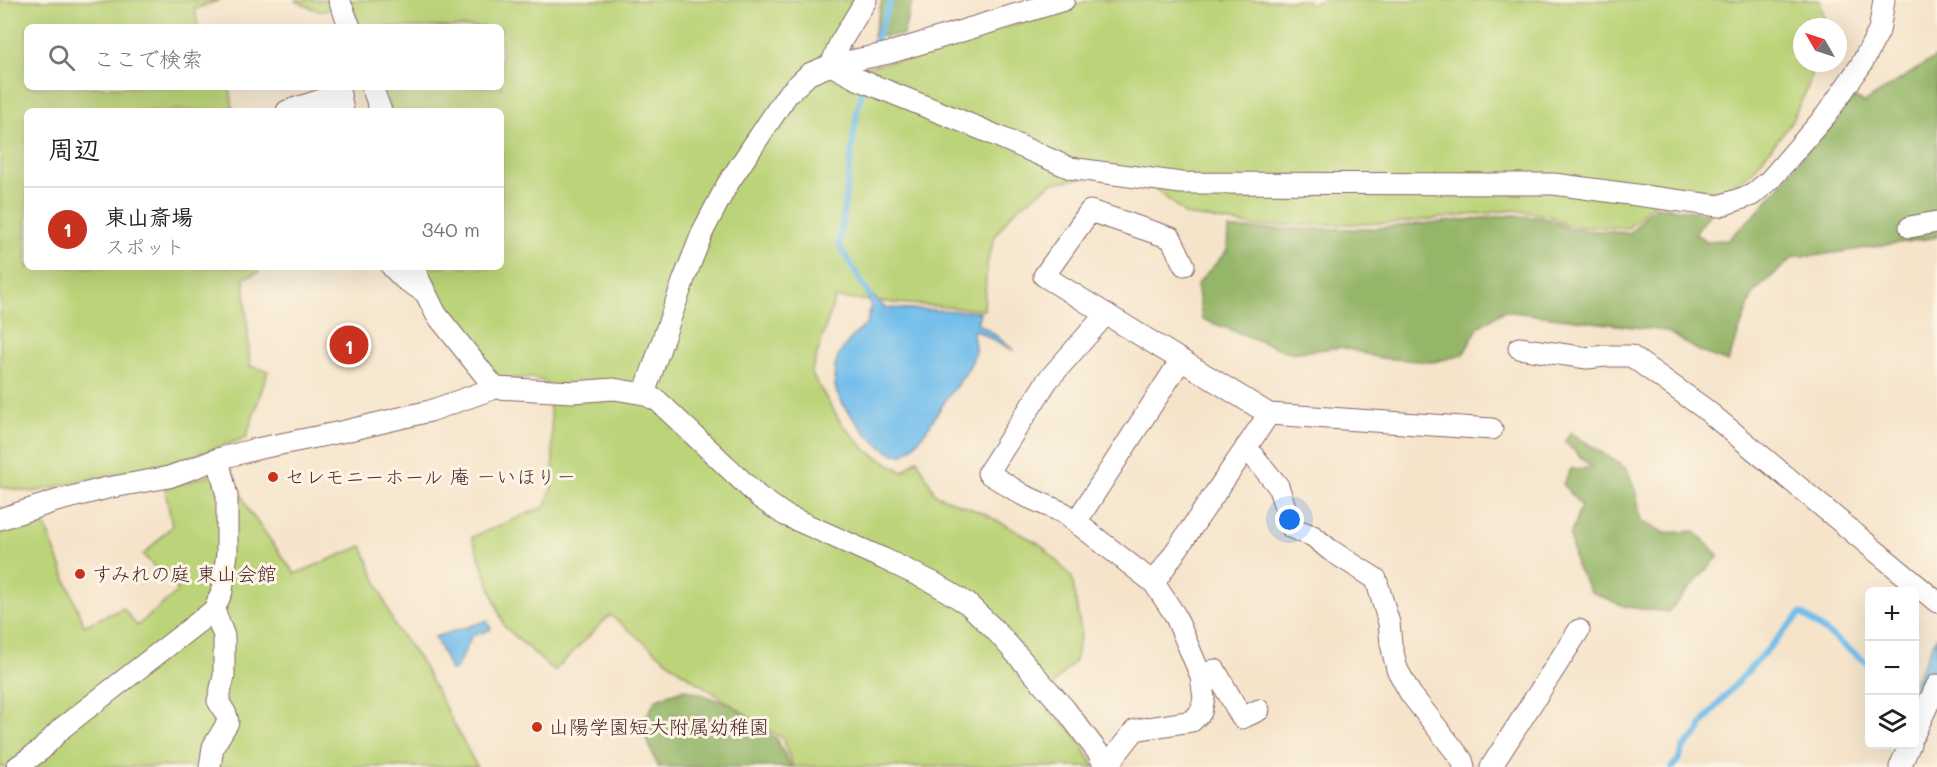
<!DOCTYPE html>
<html lang="ja">
<meta charset="utf-8">
<style>
:root{--surface:#fff;--page:#f6f6f6;--text:#202124;--muted:#757577;--line:#e0e0e0;--accent:#c8321e}
body{margin:0;font-family:Mali,"Klee One",sans-serif;background:var(--page);color:var(--text)}
.controls{position:absolute;right:18px;bottom:18px;display:grid;overflow:hidden;border-radius:9px;box-shadow:0 6px 24px #0002}
.controls button{width:54px;height:54px;display:grid;place-items:center;padding:0;border:0;border-bottom:2px solid var(--line);background:var(--surface);color:var(--text);font:30px sans-serif}
.compass{position:absolute;left:1793px;top:18px;width:54px;height:54px;border-radius:50%;background:var(--surface);box-shadow:0 6px 24px #0002;rotate:309deg}
.you{position:absolute;left:1290px;top:520px;width:21px;height:21px;margin:-15px;border:4px solid #fff;border-radius:50%;background:#1a73e8;box-shadow:0 0 0 9px #1a73e833}
.badge{display:grid;place-items:center;width:39px;height:39px;border-radius:50%;background:var(--accent);color:#fff;font-size:20px;font-weight:700}
.pin{position:absolute;translate:-50% -50%;border:3px solid #fff;box-shadow:0 2px 6px #0006}
.list{margin:0;padding:0;list-style:none}
h2{display:flex;justify-content:space-between;align-items:center;height:78px;margin:0;padding:0 24px;font-size:26px}
h2 small{font-size:20px;font-weight:400;color:var(--muted)}
.list li{display:grid;grid-template-columns:39px 1fr auto;gap:18px;align-items:center;box-sizing:border-box;height:84px;padding:0 24px;border-top:2px solid var(--line)}
.list b{display:block;font-size:22px;white-space:nowrap}
.list p{margin:0;font-size:20px;white-space:nowrap;color:var(--muted)}
.list em{font-size:20px;font-style:normal;color:var(--muted)}
.icon{flex:none;width:33px;height:33px;fill:none;stroke:currentColor;stroke-width:2;stroke-linecap:round;stroke-linejoin:round}
.map{position:relative;flex:none;width:1937px;height:767px;overflow:hidden}
.search{position:absolute;background:var(--surface);box-shadow:0 6px 24px #0002;left:24px;top:24px;width:480px;height:66px;display:flex;align-items:center;gap:15px;box-sizing:border-box;padding:0 21px;border-radius:9px;color:var(--muted);font-size:22px}
.panel{position:absolute;background:var(--surface);box-shadow:0 6px 24px #0002;left:24px;top:108px;width:480px;height:162px;border-radius:9px}
.map>svg:first-child{display:block}
</style>
<div class="map">
<svg width="1937" height="767" viewBox="0 0 1937 767">
<rect width="100%" height="100%" fill="#fcf5e5"/>
<filter id="ink" filterUnits="userSpaceOnUse"><feTurbulence type="fractalNoise" baseFrequency=".0167" numOctaves="2"/><feDisplacementMap in="SourceGraphic" scale="12" xChannelSelector="R" yChannelSelector="G"/><feConvolveMatrix kernelMatrix="1 2 1 2 8 2 1 2 1" color-interpolation-filters="sRGB"/></filter>
<filter id="wash" filterUnits="userSpaceOnUse"><feTurbulence type="fractalNoise" baseFrequency=".008" numOctaves="4" result="noise"/><feDisplacementMap in="SourceGraphic" scale="24" xChannelSelector="R" yChannelSelector="G"/><feGaussianBlur stdDeviation="1.35" result="paint"/><feColorMatrix in="noise" values="0 0 0 0 0 0 0 0 0 0 0 0 0 0 0 0 0 1.4 0 .05"/><feComposite in="paint" operator="in"/></filter>
<g filter="url(#wash)">
<rect width="100%" height="100%" fill="#f5e4ca"/>
<g fill="#bcd479" stroke="#837a52" stroke-width="1.5">
<path d="M0,0H220L195,9L198,27H27V87H230L233,111H27V267H258L259,272L244,278L250,366L268,371L246,438L173,462L42,490L33,492L0,487Z"/>
<path d="M294,0H855L840,29L865,67L919,56L1090,0H1308L1310,5L1321,0H1820L1825,24L1824,27H1802V63H1814L1808,87L1790,124L1752,172L1727,190L1669,189L1628,228L1567,226L1549,216L1515,210L1395,223L1256,226L1186,215L1134,170L1052,183L1013,212L996,234L987,263L984,310L835,298L811,373L841,423L867,451L903,472L917,459L936,495L985,514L1040,544L1072,577L1081,632L1075,661L1038,700L1075,734L1095,767H793L782,738L680,671L610,615L554,671L504,626L472,537L546,506L554,480L551,417L546,382L533,378L500,379L452,323L422,267H501V111H392L384,87H501V27H360L351,2L321,12Z"/>
<path d="M230,470L249,511L295,574L362,546L395,627L420,660L477,767H0V531L43,520L84,626L123,608L137,626L178,591L143,555L172,526L165,488Z"/>
</g>
<g fill="#95b669" stroke="#706a4a" stroke-width="1.5">
<path d="M882,0H916L911,5L903,35L873,37Z"/>
<path d="M1937,56V237L1814,256H1795L1753,293L1728,362L1701,352L1666,331L1504,311L1479,326L1463,355L1433,362L1380,358L1341,347L1291,353L1202,319L1197,284L1227,251L1228,229H1369L1515,215L1548,219L1568,229L1630,233L1655,206L1710,213L1695,234L1707,241L1728,240L1758,211L1785,180L1848,94L1864,103Z"/>
<path d="M1570,432L1627,469L1636,492L1641,521L1665,533L1694,531L1719,556L1668,612L1626,607L1591,592L1576,566L1570,536L1581,506L1563,484L1571,469L1592,468L1565,442Z"/>
<path d="M685,689L730,704L776,738L791,767H658L641,726L656,699Z"/>
</g>
<g fill="#72beeb" stroke="#5e6e8b" stroke-width="1.5">
<path d="M869,292L885,308L980,312L977,324L990,331L1015,351L975,330L973,332C973,337 975,344 975,350C974,366 954,388 945,401C937,413 916,450 902,454C883,459 841,407 836,390C834,384 834,373 835,367C839,349 853,335 867,324L871,305L866,294Z"/>
<path d="M487,621L491,629L472,636L456,669L451,671L435,637Z"/>
<path d="M1937,636V674L1915,716V681Z"/>
</g>
<g fill="none" stroke-linecap="round" stroke-linejoin="round">
<g stroke="#72beeb" stroke-width="6">
<path d="M873,48L891,0"/>
<path d="M863,87L857,112L839,245L870,296"/>
<path d="M1672,767L1679,759L1683,748L1699,732L1703,723L1725,696L1801,613L1870,665"/>
</g>
</g>
</g>
<g filter="url(#ink)">
<g fill="none" stroke-linecap="round" stroke-linejoin="round">
<defs>
<g id="minor">
<path d="M339,0L350,27"/>
<path d="M831,65L855,78L981,129L1070,168L1181,183L1554,184L1719,206L1752,195L1770,180L1826,115L1861,65L1879,31L1884,0"/>
<path d="M831,65L840,43L866,0"/>
<path d="M372,87L381,111"/>
<path d="M287,111L340,94L343,111"/>
<path d="M1910,227L1937,222"/>
<path d="M392,267L404,279L423,291"/>
<path d="M413,267L436,314L495,388"/>
<path d="M1106,314L1044,276L1090,211L1171,238L1184,265"/>
<path d="M1519,348L1587,358L1606,356H1631L1705,409L1937,602"/>
<path d="M644,394L684,279L703,231L727,185L787,95L809,74L831,65L889,53L1064,0"/>
<path d="M1246,447L1278,486L1292,528L1313,536L1330,550L1376,579L1389,623L1391,644L1397,669L1410,693L1462,760L1464,767"/>
<path d="M0,519L56,501L107,488L169,477L218,459L256,449L341,432L430,411L495,388L573,392L614,389L644,394L658,401L759,497L785,515L884,559L934,583L968,604L996,631L1065,709L1109,767"/>
<path d="M1076,522L1181,360"/>
<path d="M1154,583L1269,414"/>
<path d="M1201,676L1215,670L1242,718L1259,710"/>
<path d="M1914,734L1937,685"/>
<path d="M1100,757H1114L1135,730L1192,721L1201,712L1204,698L1201,676L1175,615L1154,583L1064,513L1023,495L988,473L1047,381L1106,314L1269,414L1492,429"/>
<path d="M17,767L41,750L62,728L214,610L222,591L227,553V496L218,459"/>
<path d="M210,767L213,747L228,722L226,714L218,701L224,676V636L214,610"/>
<path d="M1491,767L1579,630"/>
<path d="M1900,767L1910,744"/>
</g>
</defs>
<use href="#minor" stroke="#866463" stroke-width="23"/>
<use href="#minor" stroke="#fff" stroke-width="21"/>
</g>
</g>
<g fill="#c8321e" stroke="#fcf5e5" stroke-width="2">
<circle cx="273" cy="477" r="6"/>
<circle cx="80" cy="574" r="6"/>
<circle cx="537" cy="727" r="6"/>
</g>
<g text-anchor="middle" stroke-width="6" stroke-linejoin="round" paint-order="stroke">
<g font-size="20" fill="#4a1f2b" stroke="#fcf5e5" text-anchor="start">
<text x="285" y="484">セレモニーホール 庵 －いほり－</text>
<text x="92" y="581">すみれの庭 東山会館</text>
<text x="549" y="734">山陽学園短大附属幼稚園</text>
</g>
</g>
</svg>
<div class="controls">
<button>+</button>
<button>−</button>
<button><svg class="icon" aria-label="layers" viewBox="0 0 24 24"><path d="M12 4l9 5-9 5-9-5zM3 14l9 5 9-5"/></svg></button>
</div>
<svg class="compass" viewBox="-18 -18 36 36"><path d="M0-13l5 13h-10z" fill="#e53935"/><path d="M0 13l5-13h-10z" fill="#757577"/></svg>
<div class="you"></div>
<div class="pin badge" style="left:349px;top:345px">1</div>
<div class="search"><svg class="icon" aria-label="search" viewBox="0 0 24 24"><circle cx="10" cy="10" r="6"/><path d="M15 15l6 6"/></svg>ここで検索</div>
<section class="panel">
<h2>周辺<small></small></h2>
<ul class="list">
<li><span class="badge">1</span><div><b>東山斎場</b><p>スポット</p></div><em>340 m</em></li>
</ul>
</section>
</div>
